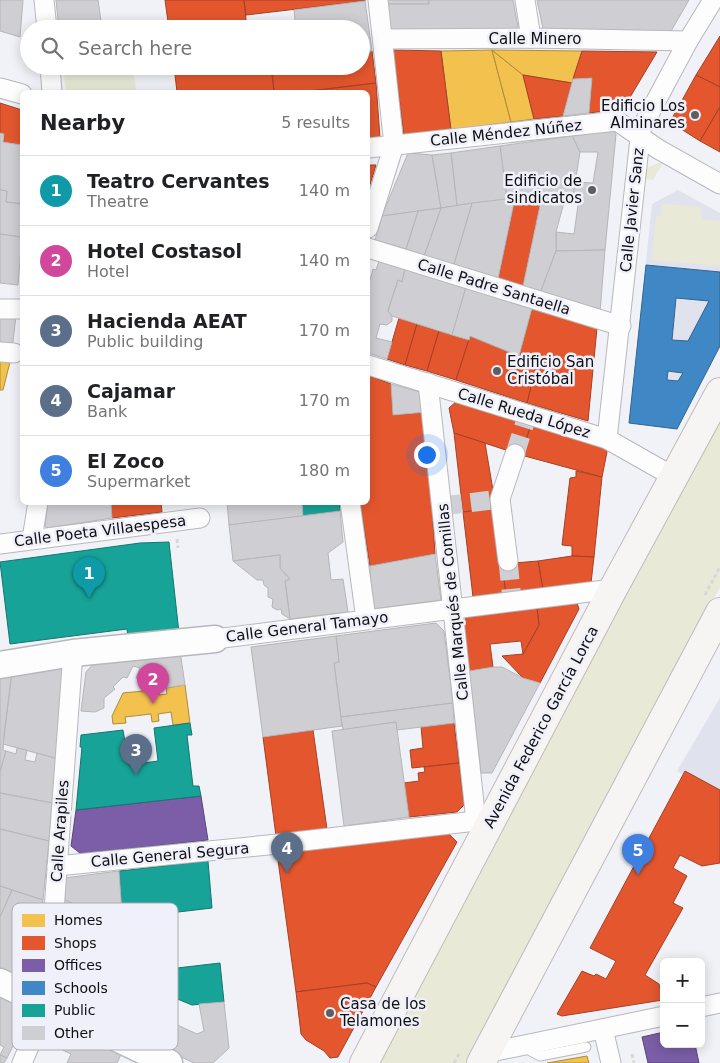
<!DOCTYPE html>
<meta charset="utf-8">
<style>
:root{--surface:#fff;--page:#f6f6f6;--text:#202124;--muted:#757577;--line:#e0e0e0;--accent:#5e5e62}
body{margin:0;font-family:"DejaVu Sans",sans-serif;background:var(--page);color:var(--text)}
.controls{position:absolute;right:15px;bottom:15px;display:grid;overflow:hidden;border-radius:8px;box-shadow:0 2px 12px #0003}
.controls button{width:45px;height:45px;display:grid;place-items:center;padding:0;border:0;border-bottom:1px solid var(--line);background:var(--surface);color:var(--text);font:25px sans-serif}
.you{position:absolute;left:426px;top:454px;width:18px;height:18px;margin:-12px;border:4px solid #fff;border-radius:50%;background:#1a73e8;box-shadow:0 0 0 8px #1a73e833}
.badge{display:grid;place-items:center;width:32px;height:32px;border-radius:50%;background:var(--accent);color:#fff;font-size:16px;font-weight:700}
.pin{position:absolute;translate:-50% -41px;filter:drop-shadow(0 1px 2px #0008)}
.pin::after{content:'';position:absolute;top:26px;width:18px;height:15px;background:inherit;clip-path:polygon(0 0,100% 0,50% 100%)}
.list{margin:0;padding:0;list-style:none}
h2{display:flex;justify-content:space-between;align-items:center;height:65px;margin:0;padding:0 20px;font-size:21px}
h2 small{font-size:16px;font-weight:400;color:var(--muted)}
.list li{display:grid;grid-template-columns:32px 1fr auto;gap:15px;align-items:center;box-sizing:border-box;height:70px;padding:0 20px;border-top:1px solid var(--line)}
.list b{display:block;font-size:19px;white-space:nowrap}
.list p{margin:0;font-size:16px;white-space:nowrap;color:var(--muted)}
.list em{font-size:16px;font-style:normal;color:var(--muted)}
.icon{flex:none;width:28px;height:28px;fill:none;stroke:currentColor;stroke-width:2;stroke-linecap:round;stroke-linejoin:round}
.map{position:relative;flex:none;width:720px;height:1063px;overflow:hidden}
.search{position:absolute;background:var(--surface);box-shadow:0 2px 12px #0003;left:20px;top:20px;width:350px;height:55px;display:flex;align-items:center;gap:12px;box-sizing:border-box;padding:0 18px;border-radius:28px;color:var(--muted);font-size:19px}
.panel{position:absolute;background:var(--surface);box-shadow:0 2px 12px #0003;left:20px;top:90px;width:350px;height:415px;border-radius:8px}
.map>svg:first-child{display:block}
</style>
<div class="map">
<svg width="720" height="1063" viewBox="0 0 720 1063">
<rect width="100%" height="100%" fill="#f1f2f7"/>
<g fill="#e0e2ed">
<path d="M678,190L720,213V346L677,429L629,423L652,204Z"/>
<path d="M720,698V795L677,771Z"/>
</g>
<g fill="#e8ead7">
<path d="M63,66H133L136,92H66Z"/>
<path d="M658,163H663L653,180L639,178L642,170Z"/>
<path d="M662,204L702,207L701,219L720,221V266L652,260L656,216H661Z"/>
<path d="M720,417V587L468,1063H373Z"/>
</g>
<g fill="#f2c14e" stroke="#ae8c3c">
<path d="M492,50L511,122L451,130L441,51Z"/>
<path d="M492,50L523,75L534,119L511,122Z"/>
<path d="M492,50L582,51L572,83L523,75Z"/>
<path d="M0,357L11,358L3,390H0Z"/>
<path d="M185,685L190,723L173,725L171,712L158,714L159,721L152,722L151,714L125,717L126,723L113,724L112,716L123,693L153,690V693L159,692V695L167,694L166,688Z"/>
<path d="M587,1056L589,1063H547Z"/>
</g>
<g fill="#e4572e" stroke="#a44126">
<path d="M165,0H244L247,29H169Z"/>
<path d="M244,0H365V1L246,15Z"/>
<path d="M720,36V87L696,75Z"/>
<path d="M393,50L441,51L451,130L404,136Z"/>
<path d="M372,51L376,83L302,92H274L271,66H361V52Z"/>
<path d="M582,51L657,52L623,109L589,113L592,78L573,79Z"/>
<path d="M174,66H271L274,92H177Z"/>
<path d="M523,75L572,83L563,116L534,119Z"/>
<path d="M696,75L720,87V107L700,141L670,122Z"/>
<path d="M376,83L380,138L368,140V92H302Z"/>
<path d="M0,103L22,110V145L3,142L4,134L0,133Z"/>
<path d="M720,107V152L700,141Z"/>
<path d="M368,165H376L368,191Z"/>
<path d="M542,196L523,286L498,279L515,198Z"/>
<path d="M532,308L597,328L588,421L527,403L537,361L519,356Z"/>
<path d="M399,318L417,324L405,365L387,359Z"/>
<path d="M417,324L439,331L427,371L405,365Z"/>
<path d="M439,331L469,340L456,380L427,371Z"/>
<path d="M470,336L537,361L527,403L456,380Z"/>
<path d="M368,375L391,384L393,415L426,412L435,554L370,566L360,502H368Z"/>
<path d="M457,401L532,422L521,455L454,433L449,408Z"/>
<path d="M532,422L602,443L607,452L602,477L521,455Z"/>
<path d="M454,433L485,443L496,508L463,512Z"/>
<path d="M576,471L602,477L594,557L572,556V546L562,545L570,478L576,477Z"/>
<path d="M111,502H161L162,512L112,518Z"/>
<path d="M496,508L506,594L473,597L463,512Z"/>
<path d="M572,556L594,557L591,583L543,590L538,561Z"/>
<path d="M538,561L543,590L506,594L502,564Z"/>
<path d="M577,603L579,609L540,683L523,678L502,656L523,654L539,625L537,608Z"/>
<path d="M537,608L539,625L523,654L521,641L490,644L493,667L469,671L463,622L467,617Z"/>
<path d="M454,723L459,763L412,768L410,750L423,748L421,726Z"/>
<path d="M313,730L327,829L276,836L263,737Z"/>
<path d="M459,763L464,805L457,812L409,817L404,783L419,781L418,773L425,772L424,767Z"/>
<path d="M685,771L720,790V863L702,866L680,855L673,868L687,876L673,903L683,908L645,975L659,984L663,1000L562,1016L557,1014L582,971L594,976L596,974L606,979L616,961L590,948Z"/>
<path d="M449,834L457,842L376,987L367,983L296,992L277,853Z"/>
<path d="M367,983L376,987L338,1057L330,1058L324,1051L306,1040L301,1034L296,992Z"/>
</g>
<g fill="#7b5ea7" stroke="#5b467a">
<path d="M201,796L208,840L81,854L71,846L76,810Z"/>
<path d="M664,1032V1044H695L699,1063H648L642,1037Z"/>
</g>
<path fill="#3f88c5" stroke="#31648f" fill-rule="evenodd" d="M646,265L720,272V346L677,429L629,423ZM676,298L709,301L688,341L672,340ZM668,371L675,372L683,373L678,381L667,380Z"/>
<g fill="#17a398" stroke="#157770">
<path d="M302,502H339L340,511L303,516Z"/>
<path d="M169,542L179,633L128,638L127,629L10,644L0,562L140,543Z"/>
<path d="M190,723L192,735H187L193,786H199L201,796L76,810L82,747H80L81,735L123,730L129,765L158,761L154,728Z"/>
<path d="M208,861L212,908L153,915L160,970L220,963L224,1002L192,1005L163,993L157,983L133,972L125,944V928L123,927L119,871Z"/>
</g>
<g fill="#cfced2" stroke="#b6b5b8">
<path d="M0,0H23L20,37L0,31Z"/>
<path d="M56,0H98L102,28L59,29Z"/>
<path d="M386,0H429V4H387Z"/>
<path d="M429,0H513L519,33L395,32L390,28L387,4H429Z"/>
<path d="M537,0H689L671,31L544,33Z"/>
<path d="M365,1L372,51L361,52V29H296L294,10Z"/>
<path d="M592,78L589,113L563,116L573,79Z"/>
<path d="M612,130L616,134L605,250L556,251V232L574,234L579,198L573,196L574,182L593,183L598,152H580L572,136Z"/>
<path d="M0,133L4,134L3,142L22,145V204L6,202L7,191L0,190Z"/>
<path d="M572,136L580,152L573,196H542L507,200L500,146Z"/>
<path d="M500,146L507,200L457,206L451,153Z"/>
<path d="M408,153L432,155L441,208L382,216Z"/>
<path d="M451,153L457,206L441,208L432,155Z"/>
<path d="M0,190L7,191L6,202L22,204V237L0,234Z"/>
<path d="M566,195L556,232V251L541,291L523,286L542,196Z"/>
<path d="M515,198L498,279L454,264L472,203Z"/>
<path d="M472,203L454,264L424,256L441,208Z"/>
<path d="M441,208L424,256L406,249L418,211Z"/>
<path d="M418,211L406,249L375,240L382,216Z"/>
<path d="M0,234L22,237L18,285L0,283Z"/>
<path d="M605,250L600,312L541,291L556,251Z"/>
<path d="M379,261L405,269L402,282L398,280L388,311L392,316V321L387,325L380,324L376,338L392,342L387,359L368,353V287L373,269L376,270Z"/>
<path d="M405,269L466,287L452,335L392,316L388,311L398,280L402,282Z"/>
<path d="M466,287L532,308L519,356L470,336L469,340L452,335Z"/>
<path d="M0,314L16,316L12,350H0Z"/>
<path d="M391,384L424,393L426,412L393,415Z"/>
<path d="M48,502H111L112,518L47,528L45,526Z"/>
<path d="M227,502H302L303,516L229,525Z"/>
<path d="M340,511L343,542L328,553L331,580L343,579L348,612L290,619L285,581L290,579L280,568V555L233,561L229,525Z"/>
<path d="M435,554L441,600L372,609L370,566Z"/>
<path d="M280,555V568L290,579L285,581L290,619L282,614L281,609L277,610L272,607L273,599L268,597V588L264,585L263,580H257L233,561Z"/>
<path d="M436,623L444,631L453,703L341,717L334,663L339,662L336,636Z"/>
<path d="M336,636L339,662L334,663L342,726L263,737L251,647Z"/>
<path d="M180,651L185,685L150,690L149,680L136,678L140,668L133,666L127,678L123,677L113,687L115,689L104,698V708L95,712L81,711L86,672L95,662Z"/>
<path d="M65,666L58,759L3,744L12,672Z"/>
<path d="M493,667H502L523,678L540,683L492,773H481L469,671Z"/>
<path d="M12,672L4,734L3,750L6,751L0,772V674Z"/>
<path d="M453,703L454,723L397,730L396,722L343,730L341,717Z"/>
<path d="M396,722L409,817L344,826L332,731Z"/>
<path d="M17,748L27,750L25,760L35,762L37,753L58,759L52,803L0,793V772L6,751L16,754Z"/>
<path d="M0,793L52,803L49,841L0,829Z"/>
<path d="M0,829L49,841L43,900L0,886Z"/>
<path d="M119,871L123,927L63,899L64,878Z"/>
<path d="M0,886L12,890L0,917Z"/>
<path d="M12,890L43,900L37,982L31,986L0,970V917Z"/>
<path d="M63,899L125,928V944L89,942L87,949L62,940Z"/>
<path d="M3,992L28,1004L30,1012L7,1058L0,1055L4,1047L0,1045V999Z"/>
<path d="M224,1002L229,1048L213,1063H194L130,1033L143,1009L197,1034L204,1031L199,1004Z"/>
<path d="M64,1021L124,1048L117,1063H67L71,1054L52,1045Z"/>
<path d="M0,1055L7,1058L4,1063H0Z"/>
</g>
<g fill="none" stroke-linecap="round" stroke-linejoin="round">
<g stroke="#cfd0d5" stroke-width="19" stroke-dasharray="19 9" stroke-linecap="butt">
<path d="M515,454L528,413"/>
<path d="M443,506L500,499"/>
<path d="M508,561L512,600"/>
</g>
<defs>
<path id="lane" d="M525,1048L540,1056L586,1047"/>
<g id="street">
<path d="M44,0L47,29"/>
<path d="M525,0L531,38"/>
<path d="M383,39L531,38L688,41"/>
<path d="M50,66L52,92"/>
<path d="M0,88L22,94"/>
<path d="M368,148L617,121L658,149L720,184"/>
<path d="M368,228L394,145L378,0"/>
<path d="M368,248L621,326"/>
<path d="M0,309H22"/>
<path d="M0,352L14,353"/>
<path d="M368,365L607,439L674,477"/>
<path d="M428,383L476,821"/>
<path d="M607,439L641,129L688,41L713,0"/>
<path d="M350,502L366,619"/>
<path d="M32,539L38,502"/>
<path d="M0,544L200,518"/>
<path d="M508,561L500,499L515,454"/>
<path d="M215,639L613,589"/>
<path d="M57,866L268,845L476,821L487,827"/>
<path d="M701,1007L720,1003"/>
<path d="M603,1029L611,1063"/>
<path d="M486,1053L664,1016"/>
<path d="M22,1063L47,1005L73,653"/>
</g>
<g id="secondary">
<path d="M0,665L73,653L215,639"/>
<path d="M0,982L169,1063"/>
</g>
<g id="primary">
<path d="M364,1063L613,589L720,392"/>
<path d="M481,1063L720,612"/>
</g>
</defs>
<use href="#lane" stroke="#b7b8bc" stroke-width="11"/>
<use href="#street" stroke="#b7b8bc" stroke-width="21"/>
<use href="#secondary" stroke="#b7b8bc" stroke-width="29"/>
<use href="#primary" stroke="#c1babc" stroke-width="30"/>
<g stroke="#d7d7d8" stroke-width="3" stroke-dasharray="4 2.5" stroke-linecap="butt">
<path d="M177,539L178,548"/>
<path d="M705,595L720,567"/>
<path d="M632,1054L634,1063"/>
<path d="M454,1063L460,1052"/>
</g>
<use href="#lane" stroke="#fdfdfe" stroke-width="9"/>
<use href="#street" stroke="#fdfdfe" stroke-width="19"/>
<use href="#secondary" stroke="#fdfdfe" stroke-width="26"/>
<use href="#primary" stroke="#f7f4f4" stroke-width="28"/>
</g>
<g fill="#5e5e62" stroke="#eff0f9" stroke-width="2">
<circle cx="695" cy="115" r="5"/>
<circle cx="592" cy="190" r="5"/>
<circle cx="497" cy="371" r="5"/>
<circle cx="330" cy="1013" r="5"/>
</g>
<g text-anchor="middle" stroke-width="5" stroke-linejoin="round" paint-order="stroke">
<g font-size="15" fill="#0f0f12" stroke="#eff0f9">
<text x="535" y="44">Calle Minero</text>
<text transform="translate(506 133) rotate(-6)" y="5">Calle Méndez Núñez</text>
<text transform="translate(632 210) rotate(-84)" y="5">Calle Javier Sanz</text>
<text transform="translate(494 287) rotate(17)" y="5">Calle Padre Santaella</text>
<text transform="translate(524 413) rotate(17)" y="5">Calle Rueda López</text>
<text transform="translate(100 531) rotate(-7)" y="5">Calle Poeta Villaespesa</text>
<text transform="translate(453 602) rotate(-96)" y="5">Calle Marqués de Comillas</text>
<text transform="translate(307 627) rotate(-7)" y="5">Calle General Tamayo</text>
<text transform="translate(541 727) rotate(-62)" y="5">Avenida Federico García Lorca</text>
<text transform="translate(60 831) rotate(-86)" y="5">Calle Arapiles</text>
<text transform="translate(170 855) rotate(-5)" y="5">Calle General Segura</text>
</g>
<g font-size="15" fill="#0f0f12" stroke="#eff0f9" text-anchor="end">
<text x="685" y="111">Edificio Los<tspan x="685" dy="17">Alminares</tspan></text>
<text x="582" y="186">Edificio de<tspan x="582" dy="17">sindicatos</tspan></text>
<text x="507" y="367" text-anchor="start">Edificio San<tspan x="507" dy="17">Cristóbal</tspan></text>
<text x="340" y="1009" text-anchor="start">Casa de los<tspan x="340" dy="17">Telamones</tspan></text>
</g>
</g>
<rect x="12" y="903" width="166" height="147" rx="8" fill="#eff0f9" stroke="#acacb4" stroke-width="1"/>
<rect x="22" y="914" width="23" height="13" fill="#f2c14e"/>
<rect x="22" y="936" width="23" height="14" fill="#e4572e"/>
<rect x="22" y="959" width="23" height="13" fill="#7b5ea7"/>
<rect x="22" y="981" width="23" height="14" fill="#3f88c5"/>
<rect x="22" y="1004" width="23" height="13" fill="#17a398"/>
<rect x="22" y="1026" width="23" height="14" fill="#cfced2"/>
<g font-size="14" fill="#0f0f12">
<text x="54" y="925">Homes</text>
<text x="54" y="948">Shops</text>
<text x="54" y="970">Offices</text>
<text x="54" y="993">Schools</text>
<text x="54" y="1015">Public</text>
<text x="54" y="1038">Other</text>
</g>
</svg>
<div class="controls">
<button>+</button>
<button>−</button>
</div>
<div class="you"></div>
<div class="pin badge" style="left:89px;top:598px;background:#0f9aa8">1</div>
<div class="pin badge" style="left:153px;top:704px;background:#d1479c">2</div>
<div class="pin badge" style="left:136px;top:775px;background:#5c6f8a">3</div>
<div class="pin badge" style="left:287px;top:873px;background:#5c6f8a">4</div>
<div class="pin badge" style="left:638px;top:875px;background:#3f7fe0">5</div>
<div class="search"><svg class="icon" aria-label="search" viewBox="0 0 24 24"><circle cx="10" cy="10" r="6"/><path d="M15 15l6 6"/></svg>Search here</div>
<section class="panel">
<h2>Nearby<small>5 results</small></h2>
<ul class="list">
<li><span class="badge" style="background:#0f9aa8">1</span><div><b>Teatro Cervantes</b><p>Theatre</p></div><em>140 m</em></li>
<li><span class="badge" style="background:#d1479c">2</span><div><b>Hotel Costasol</b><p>Hotel</p></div><em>140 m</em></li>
<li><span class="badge" style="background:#5c6f8a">3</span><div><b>Hacienda AEAT</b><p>Public building</p></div><em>170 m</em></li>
<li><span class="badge" style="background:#5c6f8a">4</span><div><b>Cajamar</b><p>Bank</p></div><em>170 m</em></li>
<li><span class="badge" style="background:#3f7fe0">5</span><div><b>El Zoco</b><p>Supermarket</p></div><em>180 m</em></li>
</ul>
</section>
</div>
